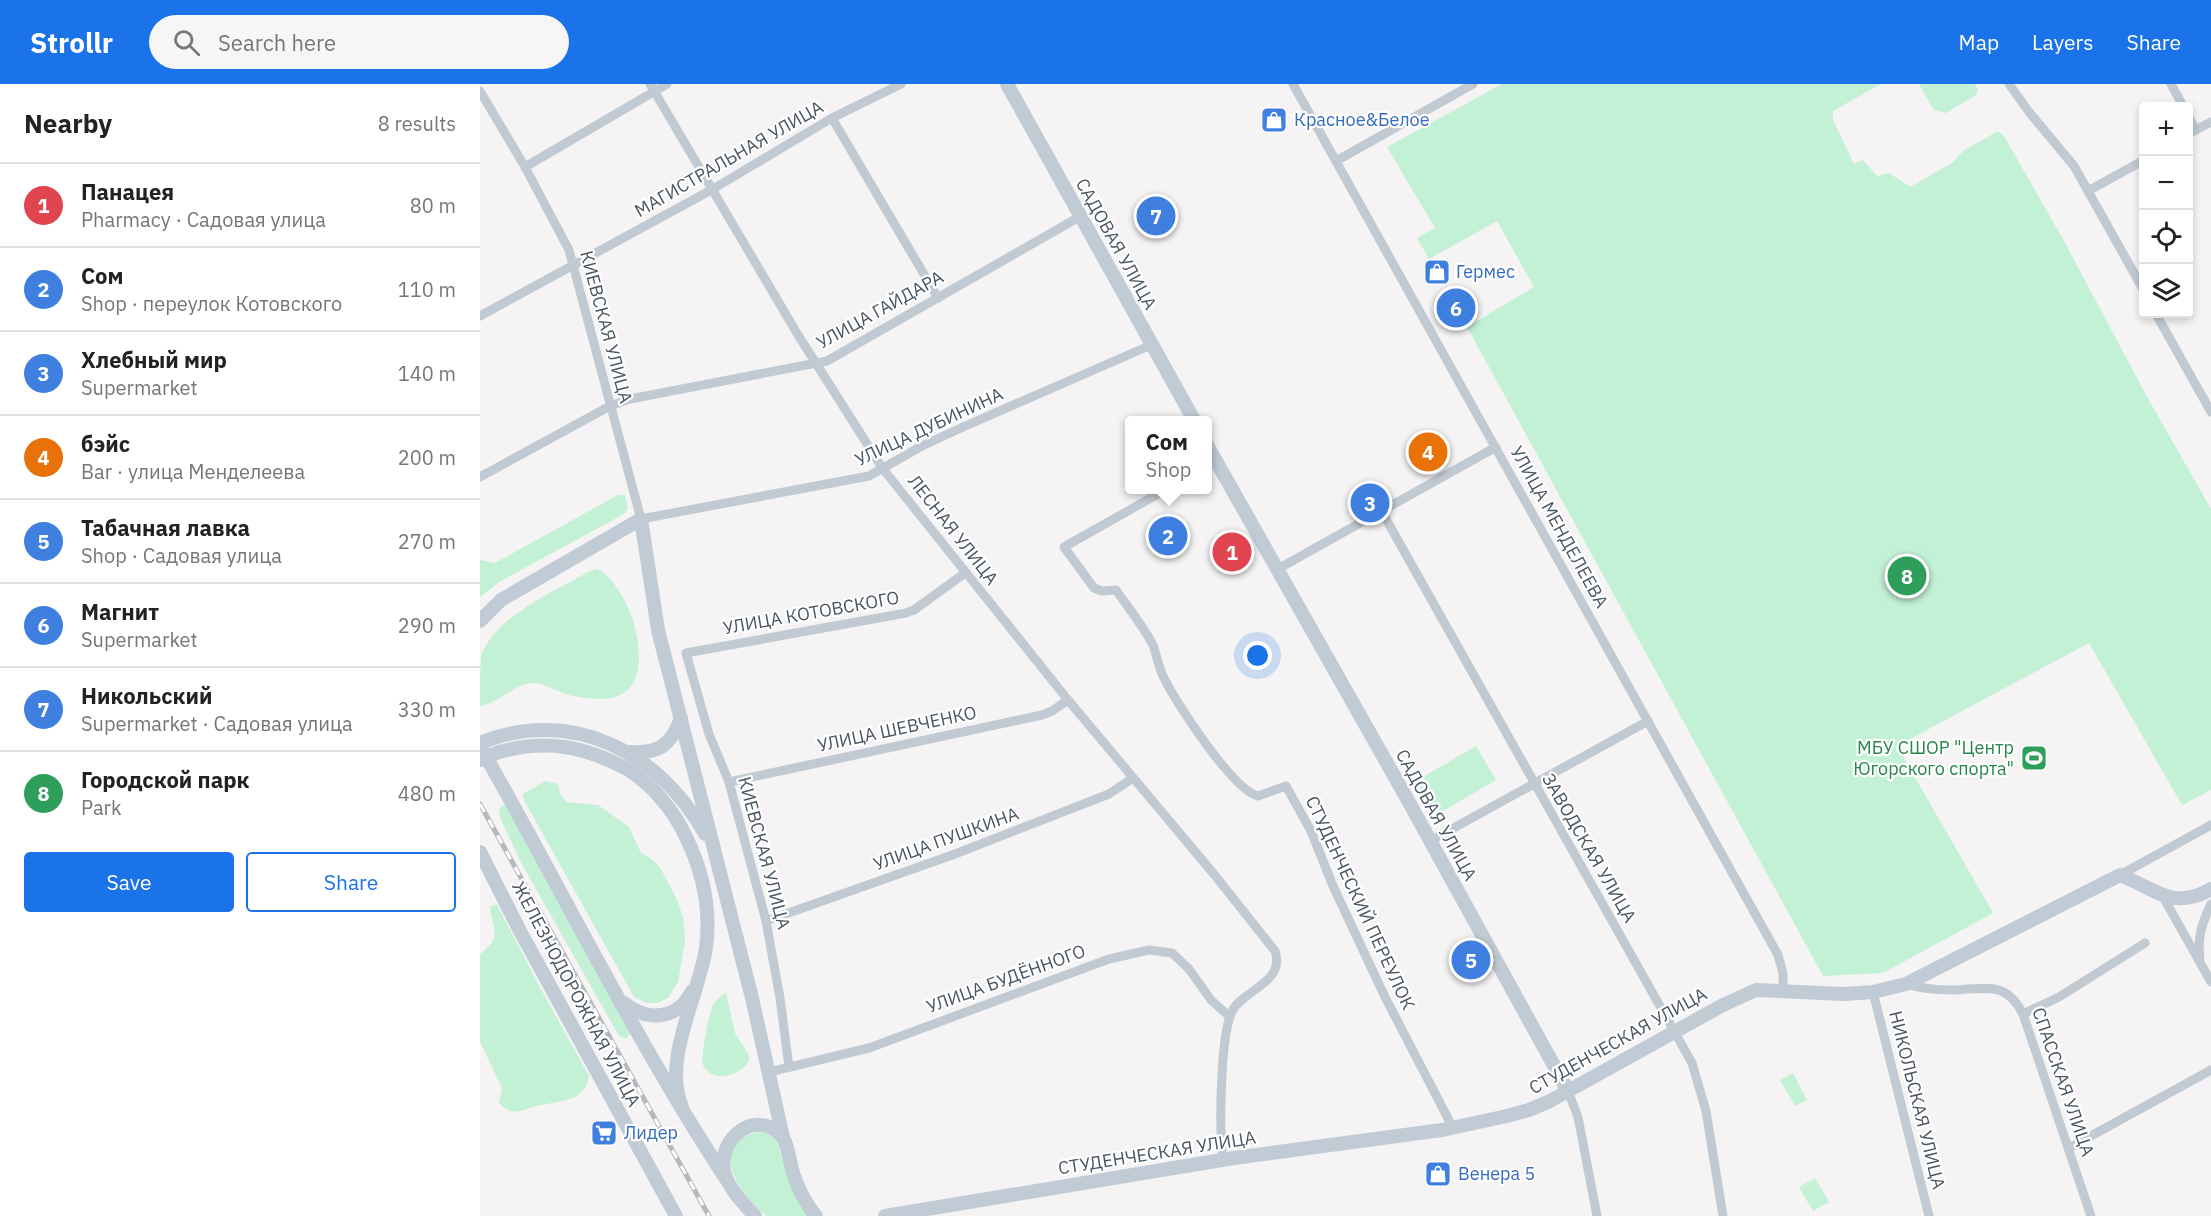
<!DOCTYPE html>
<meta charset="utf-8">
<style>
:root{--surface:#fff;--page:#f6f6f6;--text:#222;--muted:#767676;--line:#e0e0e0;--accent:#1a73e8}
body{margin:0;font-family:"IBM Plex Sans",sans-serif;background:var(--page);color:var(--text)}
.controls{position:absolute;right:18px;top:18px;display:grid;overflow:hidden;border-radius:6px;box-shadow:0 3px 9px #0003}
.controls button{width:54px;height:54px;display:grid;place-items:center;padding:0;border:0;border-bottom:2px solid var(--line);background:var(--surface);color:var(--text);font:30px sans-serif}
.you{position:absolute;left:778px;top:572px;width:21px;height:21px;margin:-15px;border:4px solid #fff;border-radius:50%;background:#1a73e8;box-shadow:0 0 0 9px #1a73e833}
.badge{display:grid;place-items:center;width:39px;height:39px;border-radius:50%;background:var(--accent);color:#fff;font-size:20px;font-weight:700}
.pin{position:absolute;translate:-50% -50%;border:3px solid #fff;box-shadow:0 2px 6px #0006}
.popup{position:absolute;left:645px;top:332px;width:87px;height:78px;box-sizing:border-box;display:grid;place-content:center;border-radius:6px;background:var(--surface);filter:drop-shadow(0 2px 4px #0005);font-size:20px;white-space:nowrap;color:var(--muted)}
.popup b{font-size:22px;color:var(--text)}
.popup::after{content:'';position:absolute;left:50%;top:100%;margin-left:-12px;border:12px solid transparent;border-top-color:var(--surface)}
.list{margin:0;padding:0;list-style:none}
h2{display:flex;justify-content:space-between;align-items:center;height:78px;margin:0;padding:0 24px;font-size:26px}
h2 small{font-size:20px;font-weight:400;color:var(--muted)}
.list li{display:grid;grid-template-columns:39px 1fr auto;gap:18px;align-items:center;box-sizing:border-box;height:84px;padding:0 24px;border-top:2px solid var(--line)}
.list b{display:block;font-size:22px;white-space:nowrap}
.list p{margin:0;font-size:20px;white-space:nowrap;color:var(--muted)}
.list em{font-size:20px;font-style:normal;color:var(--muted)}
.actions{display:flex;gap:12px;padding:18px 24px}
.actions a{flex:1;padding:14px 0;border:2px solid var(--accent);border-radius:6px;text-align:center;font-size:21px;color:var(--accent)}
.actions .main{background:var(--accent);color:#fff}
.icon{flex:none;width:33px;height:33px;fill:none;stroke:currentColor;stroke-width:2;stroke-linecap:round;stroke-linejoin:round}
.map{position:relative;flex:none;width:1731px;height:1132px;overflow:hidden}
header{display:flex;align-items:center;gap:36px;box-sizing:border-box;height:84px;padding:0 30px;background:var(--accent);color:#fff}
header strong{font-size:28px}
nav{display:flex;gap:33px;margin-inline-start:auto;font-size:21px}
.search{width:420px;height:54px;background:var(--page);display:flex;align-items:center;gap:15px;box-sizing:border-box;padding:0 21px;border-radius:33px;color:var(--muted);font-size:22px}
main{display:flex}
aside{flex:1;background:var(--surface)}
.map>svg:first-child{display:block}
</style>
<header>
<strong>Strollr</strong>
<div class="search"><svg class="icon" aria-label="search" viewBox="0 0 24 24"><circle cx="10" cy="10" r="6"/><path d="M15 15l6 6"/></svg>Search here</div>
<nav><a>Map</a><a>Layers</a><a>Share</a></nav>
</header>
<main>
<aside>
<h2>Nearby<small>8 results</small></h2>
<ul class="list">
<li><span class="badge" style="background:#e0444e">1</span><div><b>Панацея</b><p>Pharmacy · Садовая улица</p></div><em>80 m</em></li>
<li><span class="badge" style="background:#3f7fe0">2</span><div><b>Сом</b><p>Shop · переулок Котовского</p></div><em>110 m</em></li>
<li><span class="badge" style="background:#3f7fe0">3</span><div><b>Хлебный мир</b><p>Supermarket</p></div><em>140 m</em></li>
<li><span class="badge" style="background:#e8710a">4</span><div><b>бэйс</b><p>Bar · улица Менделеева</p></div><em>200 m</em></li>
<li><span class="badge" style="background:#3f7fe0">5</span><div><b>Табачная лавка</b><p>Shop · Садовая улица</p></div><em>270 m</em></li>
<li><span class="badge" style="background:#3f7fe0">6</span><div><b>Магнит</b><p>Supermarket</p></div><em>290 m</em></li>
<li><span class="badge" style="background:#3f7fe0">7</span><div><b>Никольский</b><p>Supermarket · Садовая улица</p></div><em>330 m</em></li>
<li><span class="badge" style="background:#2e9e5b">8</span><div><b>Городской парк</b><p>Park</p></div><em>480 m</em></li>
</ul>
<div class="actions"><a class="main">Save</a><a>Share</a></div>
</aside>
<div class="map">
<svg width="1731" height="1132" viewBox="0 0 1731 1132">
<rect width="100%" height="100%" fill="#f5f3f3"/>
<g fill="#c3f1d5">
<path d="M1022,0H1401L1353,27V36L1374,80L1383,76L1397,92L1409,89L1430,103L1472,79L1483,67L1518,47L1524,52L1584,157L1666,311L1731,425V706L1702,721L1609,559L1417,662L1513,829L1403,889L1343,892L987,243L1054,203L1017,137L949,175L937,154L955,144L907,63Z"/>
<path d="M1439,0H1495L1498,6L1496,11L1466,29L1454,26Z"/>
<path d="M138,411H145L148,424L144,430L19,498L0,513V476L15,479Z"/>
<path d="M117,485C133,491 148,521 153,536C160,560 167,604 135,613C123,617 106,614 93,612C82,610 64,599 55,599C35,598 19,620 0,622C0,609 0,584 1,572C15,532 74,508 108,488Z"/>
<path d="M996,662L1016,696L956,731L936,697Z"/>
<path d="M65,697L78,700L80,710L86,718L118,721L149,743L161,769L173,776L181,785L198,818L203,834L205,857L198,898L188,914L177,919H167L154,913L44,716L43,710Z"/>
<path d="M23,721L27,722L150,949L147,955L139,952L43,782L20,734L19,725Z"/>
<path d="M13,821H17L63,909L109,992C106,1017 81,1017 61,1021C44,1024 34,1035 19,1019L22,1004L0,958V870C23,852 13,847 10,823Z"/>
<path d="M246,908L255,949L268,970L269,976C262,992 232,1000 223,981C220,973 229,930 233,921C235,916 242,912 246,908Z"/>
<path d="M1313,989L1327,1016L1315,1022L1300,996Z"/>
<path d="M277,1048L287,1049L296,1055L307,1090L328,1132H286C261,1110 224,1062 277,1048Z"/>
<path d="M1335,1094L1349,1118L1333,1127L1319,1103Z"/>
</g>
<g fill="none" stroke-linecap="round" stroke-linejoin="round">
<g stroke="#c1cad2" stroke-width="9">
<path d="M170,0L318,251L403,385L588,616L733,789L795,867C806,898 763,906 752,927C740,954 739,1045 743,1076"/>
<path d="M813,0L1298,871L1303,889V906"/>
<path d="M1529,0L1549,28L1594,82L1664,207"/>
<path d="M1691,0L1703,22"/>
<path d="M0,7L45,83L89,166L161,435L389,392L442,362L483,343L671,261"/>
<path d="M1708,32L1716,46"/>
<path d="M352,34L458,214"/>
<path d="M1708,50L1731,38"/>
<path d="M856,77L993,0"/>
<path d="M45,83L187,0"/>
<path d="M1608,107L1664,76"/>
<path d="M1676,230L1731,328"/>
<path d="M0,232L233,105L352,34L421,0"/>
<path d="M727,382L735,377"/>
<path d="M0,393L130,322L150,315L347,277L601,132"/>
<path d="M685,406L584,463L614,504L622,507L636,506C648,523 662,541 672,559C677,570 678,583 684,594C696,619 753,706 778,712L806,702L831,747L853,802L905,913L973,1044"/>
<path d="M902,428L1212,979L1226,1027L1243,1132"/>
<path d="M796,486L1016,363"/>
<path d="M249,698L562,631L572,627L588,616"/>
<path d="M950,757L1168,637"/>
<path d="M1640,791L1731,741"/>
<path d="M1682,811L1731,898"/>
<path d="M286,837L475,770L629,710L653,694"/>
<path d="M1720,874C1717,854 1722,839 1731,820"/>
<path d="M1426,900C1442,905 1457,906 1473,906C1505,905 1526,896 1543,930L1611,1132"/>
<path d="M1393,908L1449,1132"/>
<path d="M1543,930L1579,913L1665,859"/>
<path d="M309,983L300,914L286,837L249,698L229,650L206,569L426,529L434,526L485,489"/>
<path d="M289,988L389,964L629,875L669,866L692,869L709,885L731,916L750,933"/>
<path d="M1088,1007L1098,1033L1117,1132"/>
<path d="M1589,1064L1731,986"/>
</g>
<g stroke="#c1cbd6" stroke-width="14">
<path d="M527,0L714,336"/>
<path d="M727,361L925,711L1088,1007"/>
<path d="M0,537L21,516L161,435L178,546L272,914L303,1053"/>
<path d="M0,659C91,622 180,668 225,750"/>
<path d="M0,662C82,806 155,956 246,1095"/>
<path d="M19,668C66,655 104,662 147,685C172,700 194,727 206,753C223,788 231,826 226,864C218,914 182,976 202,1023"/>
<path d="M149,668C178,670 191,662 201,634"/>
<path d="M0,768L40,847L196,1132"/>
<path d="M144,919C167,938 198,936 212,907"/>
<path d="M275,1132C264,1120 248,1104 244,1087C238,1053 275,1027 299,1049C309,1057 309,1079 314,1092C319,1106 326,1120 336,1132"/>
<path d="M405,1132L754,1074L962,1046L1027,1032L1049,1026L1070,1017L1243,921L1276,906L1364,910L1393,908L1426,900L1640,791C1676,805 1692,827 1731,805"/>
</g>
<defs>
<path id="rail" d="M0,720L229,1132"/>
</defs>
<use href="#rail" stroke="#b5b8bd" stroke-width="5"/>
<use href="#rail" stroke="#fff" stroke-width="3" stroke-dasharray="9" stroke-linecap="butt"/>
<path stroke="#c1cbd6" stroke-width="14" d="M0,676L19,668"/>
</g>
<defs>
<symbol id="shop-square" viewBox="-11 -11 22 22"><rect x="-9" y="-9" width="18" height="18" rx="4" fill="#3f7fe0" stroke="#fff"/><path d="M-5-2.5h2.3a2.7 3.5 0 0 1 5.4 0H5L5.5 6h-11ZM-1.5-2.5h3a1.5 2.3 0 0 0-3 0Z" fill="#fff"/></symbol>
<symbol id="stadium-square" viewBox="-11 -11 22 22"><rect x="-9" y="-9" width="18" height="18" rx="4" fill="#2e9e5b" stroke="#fff"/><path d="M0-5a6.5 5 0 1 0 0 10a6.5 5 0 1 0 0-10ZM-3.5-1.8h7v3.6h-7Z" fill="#fff"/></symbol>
<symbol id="supermarket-square" viewBox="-11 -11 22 22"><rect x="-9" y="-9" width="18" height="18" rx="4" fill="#3f7fe0" stroke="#fff"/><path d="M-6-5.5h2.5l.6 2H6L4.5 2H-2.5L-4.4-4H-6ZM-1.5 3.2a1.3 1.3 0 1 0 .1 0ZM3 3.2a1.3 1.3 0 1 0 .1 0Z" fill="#fff"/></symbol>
</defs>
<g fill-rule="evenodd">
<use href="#shop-square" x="779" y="21" width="30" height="30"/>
<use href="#shop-square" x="942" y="173" width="30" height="30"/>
<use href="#stadium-square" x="1539" y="659" width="30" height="30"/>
<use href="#supermarket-square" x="109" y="1034" width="30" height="30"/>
<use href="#shop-square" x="943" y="1075" width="30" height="30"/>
</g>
<g text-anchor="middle" stroke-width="4.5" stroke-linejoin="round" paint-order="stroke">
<g font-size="18" fill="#366cbe" stroke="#fff" text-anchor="start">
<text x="814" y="42">Красное&amp;Белое</text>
<text x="976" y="194">Гермес</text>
<text x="144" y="1055">Лидер</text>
<text x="978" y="1096">Венера 5</text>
</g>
<g font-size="18" fill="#4a5661" stroke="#fff">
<text transform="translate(249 75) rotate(-30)" y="6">МАГИСТРАЛЬНАЯ УЛИЦА</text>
<text transform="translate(636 160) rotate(61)" y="6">САДОВАЯ УЛИЦА</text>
<text transform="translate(400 226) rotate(-29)" y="6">УЛИЦА ГАЙДАРА</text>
<text transform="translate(126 243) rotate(75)" y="6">КИЕВСКАЯ УЛИЦА</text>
<text transform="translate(449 343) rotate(-25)" y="6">УЛИЦА ДУБИНИНА</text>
<text transform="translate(1079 443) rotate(61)" y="6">УЛИЦА МЕНДЕЛЕЕВА</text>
<text transform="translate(473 446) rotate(52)" y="6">ЛЕСНАЯ УЛИЦА</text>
<text transform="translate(331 529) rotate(-10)" y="6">УЛИЦА КОТОВСКОГО</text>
<text transform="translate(417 645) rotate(-12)" y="6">УЛИЦА ШЕВЧЕНКО</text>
<text transform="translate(956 731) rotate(61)" y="6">САДОВАЯ УЛИЦА</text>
<text transform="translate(466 755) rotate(-20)" y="6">УЛИЦА ПУШКИНА</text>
<text transform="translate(1109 764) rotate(60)" y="6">ЗАВОДСКАЯ УЛИЦА</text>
<text transform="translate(284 769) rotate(75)" y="6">КИЕВСКАЯ УЛИЦА</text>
<text transform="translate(880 819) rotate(65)" y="6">СТУДЕНЧЕСКИЙ ПЕРЕУЛОК</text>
<text transform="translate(526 895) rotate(-20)" y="6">УЛИЦА БУДЁННОГО</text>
<text transform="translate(96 910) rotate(62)" y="6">ЖЕЛЕЗНОДОРОЖНАЯ УЛИЦА</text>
<text transform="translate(1138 957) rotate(-29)" y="6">СТУДЕНЧЕСКАЯ УЛИЦА</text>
<text transform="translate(1583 998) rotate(71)" y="6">СПАССКАЯ УЛИЦА</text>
<text transform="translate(1437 1016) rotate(76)" y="6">НИКОЛЬСКАЯ УЛИЦА</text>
<text transform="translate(677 1069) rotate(-9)" y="6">СТУДЕНЧЕСКАЯ УЛИЦА</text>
</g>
<g font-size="18" fill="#27864d" stroke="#fff" text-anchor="end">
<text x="1534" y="670">МБУ СШОР "Центр<tspan x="1534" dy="21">Югорского спорта"</tspan></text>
</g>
</g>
</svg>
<div class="controls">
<button>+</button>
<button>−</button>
<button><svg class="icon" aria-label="locate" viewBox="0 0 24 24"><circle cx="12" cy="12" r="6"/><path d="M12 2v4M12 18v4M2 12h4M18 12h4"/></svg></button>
<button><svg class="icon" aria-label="layers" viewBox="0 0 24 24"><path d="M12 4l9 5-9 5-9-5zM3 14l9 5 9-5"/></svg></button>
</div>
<div class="you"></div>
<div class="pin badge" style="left:752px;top:468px;background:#e0444e">1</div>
<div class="pin badge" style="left:688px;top:452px;background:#3f7fe0">2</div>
<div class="popup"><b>Сом</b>Shop</div>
<div class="pin badge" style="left:890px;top:419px;background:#3f7fe0">3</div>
<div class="pin badge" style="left:948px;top:368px;background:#e8710a">4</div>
<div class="pin badge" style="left:991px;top:876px;background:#3f7fe0">5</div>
<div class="pin badge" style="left:976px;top:224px;background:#3f7fe0">6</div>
<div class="pin badge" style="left:676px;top:132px;background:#3f7fe0">7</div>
<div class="pin badge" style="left:1427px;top:492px;background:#2e9e5b">8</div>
</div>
</main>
